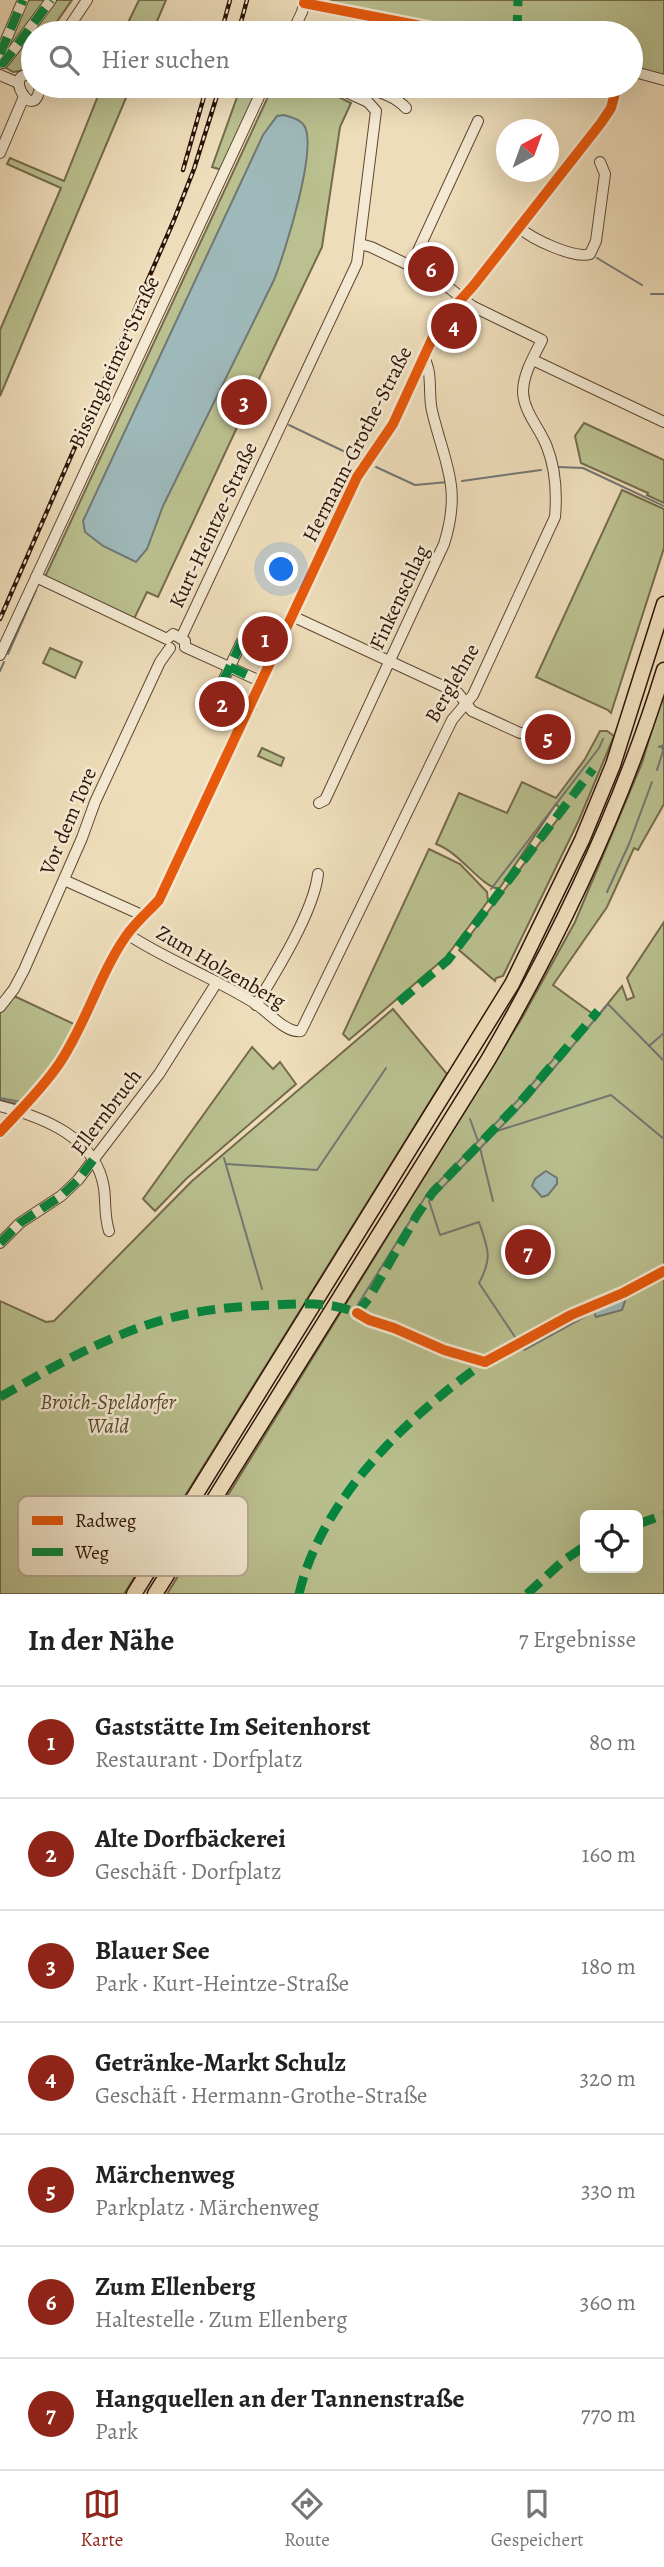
<!DOCTYPE html>
<html lang="de">
<meta charset="utf-8">
<style>
:root{--surface:#fff;--page:#f6f6f6;--text:#222;--muted:#767676;--line:#e0e0e0;--accent:#8f2418}
body{margin:0;font-family:Alegreya,serif;background:var(--page);color:var(--text)}
.controls{position:absolute;right:21px;bottom:21px;display:grid;overflow:hidden;border-radius:10px;box-shadow:0 7px 28px #0002}
.controls button{width:63px;height:63px;display:grid;place-items:center;padding:0;border:0;border-bottom:2px solid var(--line);background:var(--surface);color:var(--text);font:35px sans-serif}
.compass{position:absolute;left:496px;top:119px;width:63px;height:63px;border-radius:50%;background:var(--surface);box-shadow:0 7px 28px #0002;rotate:41deg}
.you{position:absolute;left:282px;top:570px;width:24px;height:24px;margin:-18px;border:5px solid #fff;border-radius:50%;background:#1a73e8;box-shadow:0 0 0 10px #1a73e833}
.badge{display:grid;place-items:center;width:46px;height:46px;border-radius:50%;background:var(--accent);color:#fff;font-size:23px;font-weight:700}
.pin{position:absolute;translate:-50% -50%;border:4px solid #fff;box-shadow:0 2px 7px #0006}
.list{margin:0;padding:0;list-style:none}
h2{display:flex;justify-content:space-between;align-items:center;height:91px;margin:0;padding:0 28px;font-size:30px}
h2 small{font-size:23px;font-weight:400;color:var(--muted)}
.list li{display:grid;grid-template-columns:46px 1fr auto;gap:21px;align-items:center;box-sizing:border-box;height:112px;padding:0 28px;border-top:2px solid var(--line)}
.list b{display:block;font-size:26px;white-space:nowrap}
.list p{margin:0;font-size:23px;white-space:nowrap;color:var(--muted)}
.list em{font-size:23px;font-style:normal;color:var(--muted)}
.icon{flex:none;width:38px;height:38px;fill:none;stroke:currentColor;stroke-width:2;stroke-linecap:round;stroke-linejoin:round}
.map{position:relative;flex:none;width:664px;height:1594px;overflow:hidden}
.search{position:absolute;background:var(--surface);box-shadow:0 7px 28px #0002;left:21px;right:21px;top:21px;height:77px;display:flex;align-items:center;gap:18px;box-sizing:border-box;padding:0 24px;border-radius:38px;color:var(--muted);font-size:26px}
.sheet{height:875px;background:var(--surface)}
nav{display:flex;justify-content:space-around;align-items:center;box-sizing:border-box;height:98px;border-top:2px solid var(--line);background:var(--surface);font-size:19px;color:var(--muted)}
nav a{display:grid;justify-items:center;gap:4px}
nav .on{color:var(--accent)}
.map>svg:first-child{display:block}
</style>
<div class="map">
<svg width="664" height="1594" viewBox="0 0 664 1594">
<rect width="100%" height="100%" fill="#eeddba"/>
<filter id="stains"><feTurbulence type="fractalNoise" baseFrequency=".00286" numOctaves="4"/><feColorMatrix values="0 0 0 0 .2 0 0 0 0 .09 0 0 0 0 .02 0 0 0 .5 -.17"/></filter>
<radialGradient id="worn" r=".72"><stop offset=".6" stop-color="#630" stop-opacity="0"/><stop offset="1" stop-color="#630" stop-opacity=".3"/></radialGradient>
<g fill="#bac08f" stroke="#746a4c" stroke-width="2" fill-rule="evenodd">
<path d="M26,0H72L49,33H33V60L26,70L13,72L3,66L0,58Z"/>
<path d="M139,0H166L152,33H123Z"/>
<path d="M319,0H664V75L631,67V33H483Z"/>
<path d="M102,86H131L0,396V330L61,188L7,164L10,158L64,181Z"/>
<path d="M241,86H259L222,170L212,167Z"/>
<path d="M273,86H316L351,103L340,127L322,247L256,385L261,388L244,425L239,423L158,597L147,592L134,619L45,577Z"/>
<path d="M584,423L664,460V503L647,495L648,493L581,463L575,436Z"/>
<path d="M622,490L664,509V548L611,713L608,710L536,677Z"/>
<path d="M50,648L82,662L75,678L43,663Z"/>
<path d="M664,689V804L638,850L634,848L607,907L553,985L597,1017L622,986L627,1000L634,997L627,978L664,922V1594H167L522,1018L575,922L642,763ZM585,1515H638V1568H585Z"/>
<path d="M600,731H607L614,736L579,820L503,976L496,978L495,981L459,950L563,812L556,804L499,889C480,886 461,853 436,844L459,793L507,813L522,782L556,798L585,759Z"/>
<path d="M262,748L284,758L281,766L258,756Z"/>
<path d="M429,849L460,864L487,892L488,901L446,957L349,1040L343,1034Z"/>
<path d="M14,996L76,1025L56,1061L21,1105L0,1100V1012Z"/>
<path d="M393,1009L447,1074L124,1594H0V1301L46,1322L54,1321L192,1181Z"/>
<path d="M252,1047L273,1069L280,1062L296,1084L186,1179L155,1211L143,1199Z"/>
</g>
<g fill="#9eb9ba" stroke="#727773" stroke-width="2">
<path d="M284,115C290,117 298,118 303,124C320,143 284,255 274,280L163,506L147,549L136,562L103,546L85,532L83,521L263,135L277,116Z"/>
<path d="M546,1171L557,1178V1184L548,1195L542,1197L532,1186L535,1179Z"/>
<path d="M627,1295L622,1310L596,1317L594,1312Z"/>
</g>
<g fill="none" stroke-linecap="round" stroke-linejoin="round">
<g stroke="#727773" stroke-width="2">
<path d="M597,258L642,285"/>
<path d="M651,294H664"/>
<path d="M289,425L362,460"/>
<path d="M376,467L415,485L448,482"/>
<path d="M558,467L583,468L664,506"/>
<path d="M462,481L541,470"/>
<path d="M8,654L36,590"/>
<path d="M0,671L4,662"/>
<path d="M659,747L664,745"/>
<path d="M657,770L663,751L662,746"/>
<path d="M491,889L599,748L603,739"/>
<path d="M607,892L629,844L652,782"/>
<path d="M649,1046L664,1033"/>
<path d="M0,1098L21,1102"/>
<path d="M470,1119L478,1141"/>
<path d="M497,1131L611,1095L664,1139"/>
<path d="M480,1148L493,1201"/>
<path d="M224,1158L262,1289"/>
<path d="M226,1164L317,1170L386,1068"/>
<path d="M609,1304L627,1295"/>
<path d="M357,1306L427,1194L520,1098L557,1055"/>
<path d="M515,1337L479,1283C493,1257 488,1249 479,1222L440,1235L429,1201L526,1101L608,1004L664,1061"/>
<path d="M520,1345L524,1350L595,1311"/>
</g>
<defs>
<g id="minor">
<path d="M304,3L457,33"/>
<path d="M65,33L87,0"/>
<path d="M292,33L302,12L305,0"/>
<path d="M0,54L23,0"/>
<path d="M0,62L3,63L9,56L51,0"/>
<path d="M631,71L664,80"/>
<path d="M0,75L16,82"/>
<path d="M33,76C0,67 35,128 40,86"/>
<path d="M354,95L363,88C379,91 395,96 406,108"/>
<path d="M0,153L23,99"/>
<path d="M520,228C532,239 574,259 590,254L596,241L605,174L600,162"/>
<path d="M411,266L478,121"/>
<path d="M533,360L664,422"/>
<path d="M36,577L167,639L173,634L185,641V647L262,682"/>
<path d="M292,616L458,693L472,711L520,733H536"/>
<path d="M181,638L357,263L376,111L368,102L333,86"/>
<path d="M0,655L264,86"/>
<path d="M251,707L218,692L241,643L272,658"/>
<path d="M319,803L325,800L444,544C462,487 445,465 432,411C428,394 433,373 424,358"/>
<path d="M64,880L144,916"/>
<path d="M127,934C168,961 215,978 256,1004C268,1012 287,1034 301,1031L452,720L473,695L555,517C557,494 556,470 547,447C540,428 524,413 523,392C523,374 534,356 542,340L472,306L438,279L371,247L360,244"/>
<path d="M256,1005C276,972 314,911 318,874"/>
<path d="M0,1007L14,989L24,970L82,838L95,802L160,662L170,648"/>
<path d="M0,1106C43,1117 96,1137 104,1188C106,1202 104,1216 109,1231"/>
<path d="M0,1132C20,1110 42,1089 59,1064C86,1024 99,975 126,936C135,923 148,912 159,900L357,477L393,424L439,324L474,285L601,123L611,108L617,86"/>
<path d="M0,1243L20,1223L61,1196L78,1180L159,1074L217,982"/>
</g>
<g id="highway">
<path d="M134,1594L512,984L582,840L613,765L664,604"/>
<path d="M155,1594L488,1060C560,936 622,807 664,670"/>
</g>
</defs>
<use href="#minor" stroke="#5f4634" stroke-width="12"/>
<use href="#highway" stroke="#2f1308" stroke-width="17"/>
<use href="#minor" stroke="#f4e9d2" stroke-width="10"/>
<use href="#highway" stroke="#eeddba" stroke-width="14"/>
<defs>
<g id="rail">
<path d="M221,33L230,0"/>
<path d="M238,33L247,0"/>
<path d="M183,170L207,86"/>
<path d="M0,619L174,220L194,169L220,86"/>
</g>
</defs>
<use href="#rail" stroke="#2f1308" stroke-width="4.5"/>
<use href="#rail" stroke="#f4e9d2" stroke-width="2" stroke-dasharray="5" stroke-linecap="butt"/>
<g stroke="#00873e" stroke-width="9" stroke-dasharray="18 9" stroke-linecap="butt">
<path d="M517,33L518,0"/>
<path d="M0,54L23,0"/>
<path d="M0,62L3,63L9,56L51,0"/>
<path d="M241,643L272,658L251,707L218,692Z"/>
<path d="M230,667L262,682"/>
<path d="M399,1002L448,960L593,769"/>
<path d="M0,1243L20,1223L61,1196L78,1180L93,1160"/>
<path d="M357,1313L369,1298L417,1215L433,1192L522,1100L598,1011"/>
<path d="M0,1397C54,1366 110,1334 170,1318C204,1309 241,1306 276,1305C302,1303 337,1302 361,1315"/>
<path d="M638,1524L664,1515"/>
<path d="M299,1594C321,1499 408,1416 485,1362"/>
<path d="M527,1594L563,1561L585,1546"/>
</g>
<defs>
<g id="cycleway">
<path d="M304,3L457,33"/>
<path d="M0,1132C20,1110 42,1089 59,1064C86,1024 99,975 126,936C135,923 148,912 159,900L357,477L393,424L439,324L474,285L601,123L611,108L617,86"/>
<path d="M357,1313L369,1320L394,1328L444,1350L485,1362L571,1315L623,1293L664,1271"/>
</g>
</defs>
<use href="#cycleway" stroke="#f4e9d2" stroke-width="15"/>
<use href="#cycleway" stroke="#e8590c" stroke-width="10"/>
</g>
<g text-anchor="middle" stroke-width="5" stroke-linejoin="round" paint-order="stroke">
<g font-size="21" fill="#2f1308" stroke="#f4e9d2">
<text transform="translate(114 362) rotate(-65)" y="7">Bissingheimer Straße</text>
<text transform="translate(357 444) rotate(-63)" y="7">Hermann-Grothe-Straße</text>
<text transform="translate(213 525) rotate(-65)" y="7">Kurt-Heintze-Straße</text>
<text transform="translate(399 597) rotate(-65)" y="7">Finkenschlag</text>
<text transform="translate(452 683) rotate(-60)" y="7">Berglehne</text>
<text transform="translate(68 821) rotate(-67)" y="7">Vor dem Tore</text>
<text transform="translate(221 967) rotate(30)" y="7">Zum Holzenberg</text>
<text transform="translate(106 1112) rotate(-53)" y="7">Ellernbruch</text>
</g>
<g font-size="21" font-style="italic" fill="#594730" stroke="#f4e9d2">
<text x="108" y="1409">Broich-Speldorfer<tspan x="108" dy="24">Wald</tspan></text>
</g>
</g>
<rect x="18" y="1496" width="230" height="80" rx="10" fill="#f4e9d2" stroke="#b9a995" stroke-width="2"/>
<rect x="32" y="1516" width="31" height="9" fill="#e8590c"/>
<rect x="32" y="1548" width="31" height="8" fill="#00873e"/>
<g font-size="19" fill="#2f1308">
<text x="75" y="1527">Radweg</text>
<text x="75" y="1559">Weg</text>
</g>
<rect width="100%" height="100%" filter="url(#stains)"/>
<rect width="100%" height="100%" fill="url(#worn)"/>
</svg>
<div class="controls">
<button><svg class="icon" aria-label="locate" viewBox="0 0 24 24"><circle cx="12" cy="12" r="6"/><path d="M12 2v4M12 18v4M2 12h4M18 12h4"/></svg></button>
</div>
<svg class="compass" viewBox="-18 -18 36 36"><path d="M0-13l5 13h-10z" fill="#e53935"/><path d="M0 13l5-13h-10z" fill="#767676"/></svg>
<div class="you"></div>
<div class="pin badge" style="left:265px;top:639px">1</div>
<div class="pin badge" style="left:222px;top:704px">2</div>
<div class="pin badge" style="left:244px;top:402px">3</div>
<div class="pin badge" style="left:454px;top:326px">4</div>
<div class="pin badge" style="left:548px;top:737px">5</div>
<div class="pin badge" style="left:431px;top:269px">6</div>
<div class="pin badge" style="left:528px;top:1252px">7</div>
<div class="search"><svg class="icon" aria-label="search" viewBox="0 0 24 24"><circle cx="10" cy="10" r="6"/><path d="M15 15l6 6"/></svg>Hier suchen</div>
</div>
<section class="sheet">
<h2>In der Nähe<small>7 Ergebnisse</small></h2>
<ul class="list">
<li><span class="badge">1</span><div><b>Gaststätte Im Seitenhorst</b><p>Restaurant · Dorfplatz</p></div><em>80 m</em></li>
<li><span class="badge">2</span><div><b>Alte Dorfbäckerei</b><p>Geschäft · Dorfplatz</p></div><em>160 m</em></li>
<li><span class="badge">3</span><div><b>Blauer See</b><p>Park · Kurt-Heintze-Straße</p></div><em>180 m</em></li>
<li><span class="badge">4</span><div><b>Getränke-Markt Schulz</b><p>Geschäft · Hermann-Grothe-Straße</p></div><em>320 m</em></li>
<li><span class="badge">5</span><div><b>Märchenweg</b><p>Parkplatz · Märchenweg</p></div><em>330 m</em></li>
<li><span class="badge">6</span><div><b>Zum Ellenberg</b><p>Haltestelle · Zum Ellenberg</p></div><em>360 m</em></li>
<li><span class="badge">7</span><div><b>Hangquellen an der Tannenstraße</b><p>Park</p></div><em>770 m</em></li>
</ul>
</section>
<nav>
<a class="on"><svg class="icon" aria-label="map" viewBox="0 0 24 24"><path d="M3 6l6-2 6 2 6-2v14l-6 2-6-2-6 2zM9 4v14M15 6v14"/></svg>Karte</a>
<a><svg class="icon" aria-label="directions" viewBox="0 0 24 24"><path d="M12 3l9 9-9 9-9-9zM9 14v-3h6M13 9l2 2-2 2"/></svg>Route</a>
<a><svg class="icon" aria-label="saved" viewBox="0 0 24 24"><path d="M7 4h10v16l-5-4-5 4z"/></svg>Gespeichert</a>
</nav>
